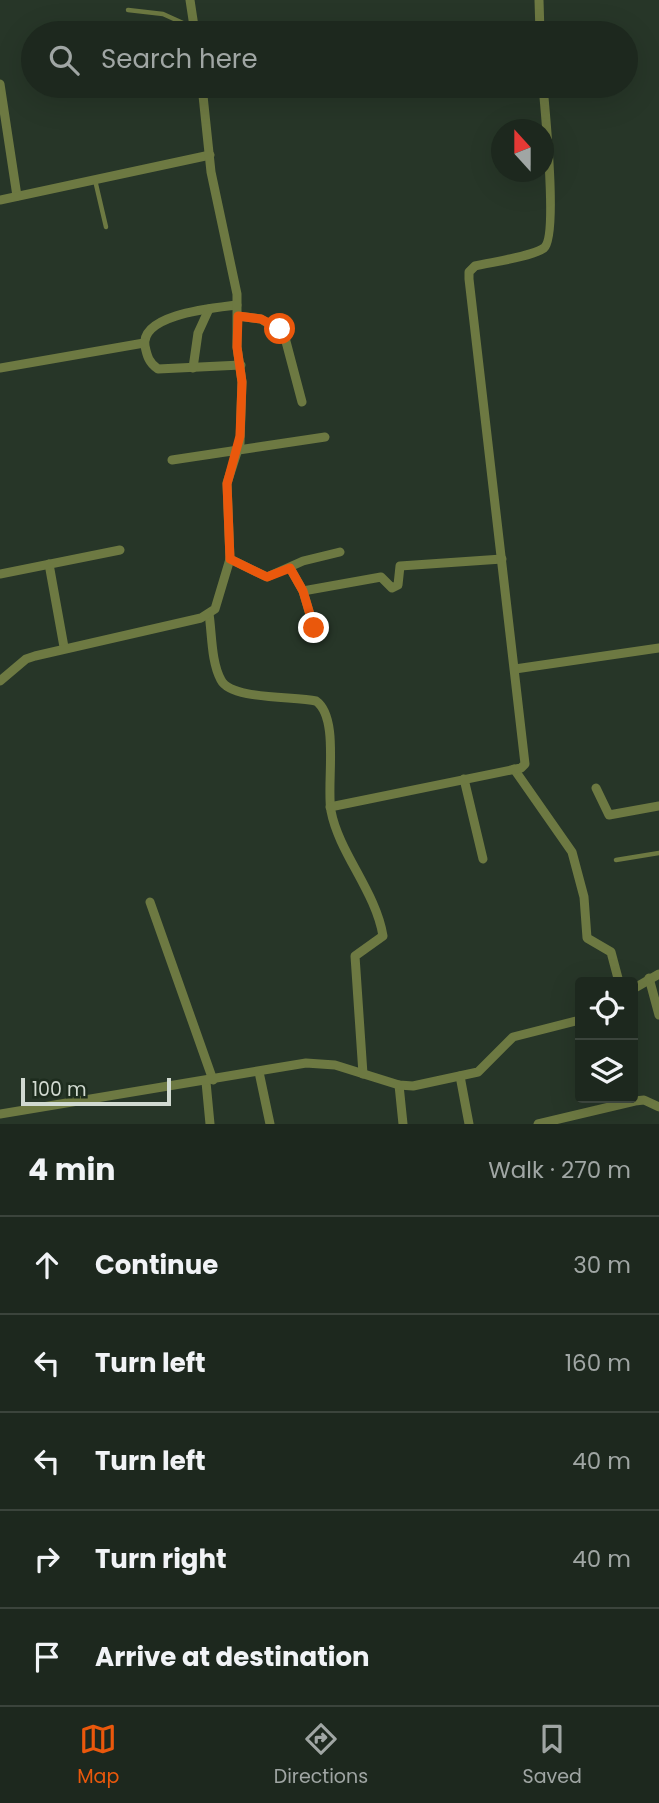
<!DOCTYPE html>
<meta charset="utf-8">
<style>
:root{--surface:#1d281e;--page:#2a342b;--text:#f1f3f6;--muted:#a0a6a4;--line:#3b443c;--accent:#ea580c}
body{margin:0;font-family:Poppins,sans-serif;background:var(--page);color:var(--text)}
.controls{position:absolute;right:21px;bottom:21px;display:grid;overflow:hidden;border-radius:7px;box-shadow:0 7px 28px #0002}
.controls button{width:63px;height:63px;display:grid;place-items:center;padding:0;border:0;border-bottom:2px solid var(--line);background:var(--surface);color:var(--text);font:35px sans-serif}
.compass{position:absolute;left:491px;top:119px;width:63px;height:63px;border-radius:50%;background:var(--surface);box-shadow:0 7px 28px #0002;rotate:339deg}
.scale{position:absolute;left:21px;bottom:18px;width:150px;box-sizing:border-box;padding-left:7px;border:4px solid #d1dad1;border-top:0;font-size:19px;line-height:24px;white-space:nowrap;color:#d1dad1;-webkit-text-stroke:5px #1d2c1e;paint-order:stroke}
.stop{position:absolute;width:21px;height:21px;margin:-16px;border:5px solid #ea580c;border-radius:50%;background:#fff}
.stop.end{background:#ea580c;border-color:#fff;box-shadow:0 2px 7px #0008}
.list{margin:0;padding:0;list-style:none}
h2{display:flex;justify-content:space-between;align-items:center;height:91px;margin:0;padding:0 28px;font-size:30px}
h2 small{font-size:23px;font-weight:400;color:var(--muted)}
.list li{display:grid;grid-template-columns:46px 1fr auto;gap:21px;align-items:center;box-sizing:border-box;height:98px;padding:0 28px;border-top:2px solid var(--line)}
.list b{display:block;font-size:26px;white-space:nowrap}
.list em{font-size:23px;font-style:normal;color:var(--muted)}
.icon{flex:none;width:38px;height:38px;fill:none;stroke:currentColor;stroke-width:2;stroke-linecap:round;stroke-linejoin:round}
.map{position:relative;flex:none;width:659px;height:1124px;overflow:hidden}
.search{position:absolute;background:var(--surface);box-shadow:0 7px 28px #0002;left:21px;right:21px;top:21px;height:77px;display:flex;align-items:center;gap:18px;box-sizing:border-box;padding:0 24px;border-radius:38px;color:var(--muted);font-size:26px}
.sheet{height:581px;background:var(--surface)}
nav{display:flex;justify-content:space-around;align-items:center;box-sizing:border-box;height:98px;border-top:2px solid var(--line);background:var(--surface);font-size:19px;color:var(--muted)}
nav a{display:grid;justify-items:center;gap:4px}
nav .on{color:var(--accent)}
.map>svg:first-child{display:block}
</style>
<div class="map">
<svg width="659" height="1124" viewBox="0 0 659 1124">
<rect width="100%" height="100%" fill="#273628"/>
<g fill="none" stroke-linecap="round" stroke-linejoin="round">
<g stroke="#6d7942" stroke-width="4.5">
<path d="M128,10L163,14L194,28"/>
<path d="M95,180L106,227"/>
<path d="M616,860L659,853"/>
</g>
<g stroke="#6d7942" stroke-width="9">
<path d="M190,0L195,33"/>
<path d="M539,0L540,33"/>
<path d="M0,84L17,196"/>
<path d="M0,200L210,155"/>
<path d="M237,305C214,308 140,314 145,346C147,356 149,363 158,369L241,365"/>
<path d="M238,316L261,319L284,334L302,402"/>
<path d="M0,368L144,343"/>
<path d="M193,368L198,333L209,309"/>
<path d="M172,460L325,437"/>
<path d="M230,559L267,577L303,561L340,552"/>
<path d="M49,564L64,647"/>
<path d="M290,568L303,591L314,628"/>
<path d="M0,574L120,550"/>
<path d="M303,591L381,577L392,588L398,585L400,566L502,559"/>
<path d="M209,614C212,633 211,662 221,680C231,700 294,696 316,701C340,718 326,784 331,811C339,853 376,892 383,936L355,956L363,1074"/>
<path d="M515,669L659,648"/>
<path d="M0,681L26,659L35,656L201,618L215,609L230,559L227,483L240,443L242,382L237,347V294L211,172L202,86"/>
<path d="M514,769L572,852L584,897L587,938L611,952L619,982"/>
<path d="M464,779L483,859"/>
<path d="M596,788L609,815L659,806"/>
<path d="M330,807L521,768L525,764L469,279V272L475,266C492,262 531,257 544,248C558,237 545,110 543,86"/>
<path d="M150,902L213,1080"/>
<path d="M649,978L659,1015"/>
<path d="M633,989L659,974"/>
<path d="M259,1072L270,1124"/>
<path d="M460,1076L469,1124"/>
<path d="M206,1082L210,1124"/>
<path d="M399,1085L403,1124"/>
<path d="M0,1114L306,1063L335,1065L399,1085L413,1086L478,1072L513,1037L580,1020"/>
<path d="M538,1124L635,1101L644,1100L659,1107"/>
</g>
</g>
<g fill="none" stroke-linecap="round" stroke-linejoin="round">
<path stroke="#ea580c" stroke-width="9" d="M280,329L261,319L238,316L237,347L242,382L240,436L227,484L230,559L267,577L290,568L303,591L314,628"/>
</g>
</svg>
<div class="controls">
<button><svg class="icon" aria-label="locate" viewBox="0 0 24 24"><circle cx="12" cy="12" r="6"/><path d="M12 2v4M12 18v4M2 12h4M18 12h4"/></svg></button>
<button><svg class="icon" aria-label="layers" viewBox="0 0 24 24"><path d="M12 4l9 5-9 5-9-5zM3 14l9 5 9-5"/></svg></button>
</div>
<svg class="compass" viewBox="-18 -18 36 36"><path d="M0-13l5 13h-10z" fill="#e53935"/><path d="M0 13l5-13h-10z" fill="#a0a6a4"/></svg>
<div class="scale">100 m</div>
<div class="stop" style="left:280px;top:329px"></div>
<div class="stop end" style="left:314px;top:628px"></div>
<div class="search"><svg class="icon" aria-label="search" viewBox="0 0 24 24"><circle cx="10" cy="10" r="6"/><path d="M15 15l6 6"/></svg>Search here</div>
</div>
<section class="sheet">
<h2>4 min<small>Walk · 270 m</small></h2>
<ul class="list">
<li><svg class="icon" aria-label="ahead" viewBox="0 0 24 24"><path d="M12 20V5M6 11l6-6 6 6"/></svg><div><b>Continue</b></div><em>30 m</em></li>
<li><svg class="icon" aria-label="left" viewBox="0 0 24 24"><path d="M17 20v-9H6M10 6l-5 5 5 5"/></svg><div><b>Turn left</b></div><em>160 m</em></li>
<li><svg class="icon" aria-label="left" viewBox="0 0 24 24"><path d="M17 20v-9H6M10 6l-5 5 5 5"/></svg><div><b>Turn left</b></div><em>40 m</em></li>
<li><svg class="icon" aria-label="right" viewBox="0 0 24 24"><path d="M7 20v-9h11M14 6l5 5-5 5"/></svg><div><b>Turn right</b></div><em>40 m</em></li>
<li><svg class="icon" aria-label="arrive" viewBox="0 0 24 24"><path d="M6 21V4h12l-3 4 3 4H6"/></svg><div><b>Arrive at destination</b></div></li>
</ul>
</section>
<nav>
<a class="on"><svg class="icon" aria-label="map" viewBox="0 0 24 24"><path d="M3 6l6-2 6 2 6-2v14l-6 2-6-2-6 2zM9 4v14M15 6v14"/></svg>Map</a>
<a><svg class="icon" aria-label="directions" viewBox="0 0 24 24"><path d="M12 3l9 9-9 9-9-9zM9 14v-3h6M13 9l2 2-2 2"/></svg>Directions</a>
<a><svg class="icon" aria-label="saved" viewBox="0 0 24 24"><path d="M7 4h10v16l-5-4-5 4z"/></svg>Saved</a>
</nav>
